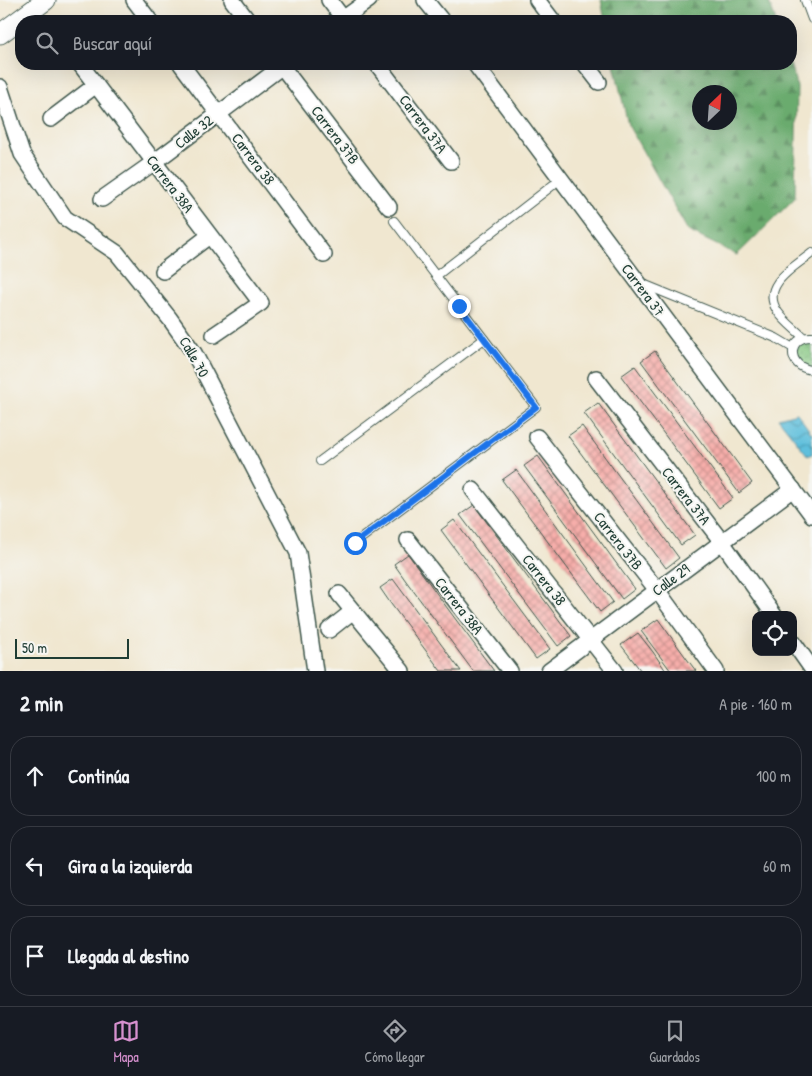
<!DOCTYPE html>
<html lang="es">
<meta charset="utf-8">
<style>
:root{--surface:#171b24;--page:#20242c;--text:#f1f3f6;--muted:#9ea1a6;--line:#363941;--accent:#d690ce}
body{margin:0;font-family:"Patrick Hand",sans-serif;background:var(--page);color:var(--text)}
.controls{position:absolute;right:15px;bottom:15px;display:grid;overflow:hidden;border-radius:10px;box-shadow:0 5px 20px #0002}
.controls button{width:45px;height:45px;display:grid;place-items:center;padding:0;border:0;border-bottom:1px solid var(--line);background:var(--surface);color:var(--text);font:25px sans-serif}
.compass{position:absolute;left:692px;top:85px;width:45px;height:45px;border-radius:50%;background:var(--surface);box-shadow:0 5px 20px #0002;rotate:25deg}
.scale{position:absolute;left:15px;bottom:12px;width:114px;box-sizing:border-box;padding-left:5px;border:2px solid #1f3d34;border-top:0;font-size:14px;line-height:18px;white-space:nowrap;color:#1f3d34;-webkit-text-stroke:4px #f6f6f2;paint-order:stroke}
.stop{position:absolute;width:15px;height:15px;margin:-11px;border:4px solid #1a73e8;border-radius:50%;background:#fff}
.stop.end{background:#1a73e8;border-color:#fff;box-shadow:0 1px 5px #0008}
.list{margin:0;padding:0;list-style:none}
h2{display:flex;justify-content:space-between;align-items:center;height:65px;margin:0;padding:0 20px;font-size:21px}
h2 small{font-size:16px;font-weight:400;color:var(--muted)}
.list li{display:grid;grid-template-columns:32px 1fr auto;gap:15px;align-items:center;box-sizing:border-box;height:80px;margin:0 10px 10px;padding:0 10px;border:1px solid var(--line);border-radius:20px}
.list b{display:block;font-size:19px;white-space:nowrap}
.list em{font-size:16px;font-style:normal;color:var(--muted)}
.icon{flex:none;width:28px;height:28px;fill:none;stroke:currentColor;stroke-width:2;stroke-linecap:round;stroke-linejoin:round}
.map{position:relative;flex:none;width:812px;height:671px;overflow:hidden}
.search{position:absolute;background:var(--surface);box-shadow:0 5px 20px #0002;left:15px;right:15px;top:15px;height:55px;display:flex;align-items:center;gap:12px;box-sizing:border-box;padding:0 18px;border-radius:20px;color:var(--muted);font-size:19px}
.sheet{height:335px;background:var(--surface)}
nav{display:flex;justify-content:space-around;align-items:center;box-sizing:border-box;height:70px;border-top:1px solid var(--line);background:var(--surface);font-size:14px;color:var(--muted)}
nav a{display:grid;justify-items:center;gap:2px}
nav .on{color:var(--accent)}
.map>svg:first-child{display:block}
</style>
<div class="map">
<svg width="812" height="671" viewBox="0 0 812 671">
<defs>
<pattern id="grass-dots" width="8" height="8" patternUnits="userSpaceOnUse" patternTransform="scale(1.25)"><rect width="8" height="8" fill="#83c67f"/><path d="M2 2h.1M6 6h.1" fill="none" stroke="#6ba269" stroke-width="1.8" stroke-linecap="round"/></pattern>
<pattern id="forest-firs" width="22" height="20" patternUnits="userSpaceOnUse" patternTransform="scale(1.25)"><rect width="22" height="20" fill="#6aab6e"/><path d="M5 1l3.5 6h-7zM16 11l3.5 6h-7z" fill="#578c5b"/></pattern>
<pattern id="water-waves" width="16" height="10" patternUnits="userSpaceOnUse" patternTransform="scale(1.25)"><rect width="16" height="10" fill="#5ebfdc"/><path d="M0 5q4-4 8 0t8 0" fill="none" stroke="#4d9cb3"/></pattern>
<pattern id="building-cross-hatch" width="8" height="8" patternUnits="userSpaceOnUse" patternTransform="scale(1.25)"><rect width="8" height="8" fill="#f7aeaa"/><path d="M0 0l8 8M0 8l8-8" fill="none" stroke="#c78f8b"/></pattern>
</defs>
<rect width="100%" height="100%" fill="#f6f6f2"/>
<filter id="ink" filterUnits="userSpaceOnUse"><feTurbulence type="fractalNoise" baseFrequency=".02" numOctaves="2"/><feDisplacementMap in="SourceGraphic" scale="10" xChannelSelector="R" yChannelSelector="G"/><feConvolveMatrix kernelMatrix="1 2 1 2 8 2 1 2 1" color-interpolation-filters="sRGB"/></filter>
<filter id="wash" filterUnits="userSpaceOnUse"><feTurbulence type="fractalNoise" baseFrequency=".0096" numOctaves="4" result="noise"/><feDisplacementMap in="SourceGraphic" scale="20" xChannelSelector="R" yChannelSelector="G"/><feGaussianBlur stdDeviation="1.12" result="paint"/><feColorMatrix in="noise" values="0 0 0 0 0 0 0 0 0 0 0 0 0 0 0 0 0 1.4 0 .05"/><feComposite in="paint" operator="in"/></filter>
<g filter="url(#wash)">
<rect width="100%" height="100%" fill="#f0e7d0"/>
<path fill="url(#grass-dots)" stroke="#51825a" d="M812,337V370H804L793,348Z"/>
<g fill="url(#forest-firs)" stroke="#447451" fill-rule="evenodd">
<path d="M601,0H768L776,21H605Z"/>
<path d="M614,64H790L797,87L795,198L737,255L688,231L628,125ZM700,92H730V122H700Z"/>
</g>
<path fill="url(#water-waves)" stroke="#3e7e88" d="M797,413L812,434V454L808,456L778,418Z"/>
<g id="blocks">
<g fill="url(#building-cross-hatch)">
<path d="M655,351L752,483L739,493L641,361Z"/>
<path d="M635,366L733,498L719,508L621,376Z"/>
<path d="M598,403L695,535L681,545L584,413Z"/>
<path d="M582,426L679,558L666,568L568,436Z"/>
<path d="M538,456L635,589L622,599L524,466Z"/>
<path d="M516,470L613,602L600,612L502,480Z"/>
<path d="M474,505L571,636L558,646L460,515Z"/>
<path d="M454,520L550,649L536,659L441,530Z"/>
<path d="M408,554L445,605L494,671H473L406,581L394,564Z"/>
<path d="M393,579L449,655L461,671H441L391,604L380,588Z"/>
<path d="M658,619L687,659L696,671H671L641,631Z"/>
<path d="M638,633L653,652L666,671H641L621,645Z"/>
</g>
</g>
</g>
<g filter="url(#ink)">
<use href="#blocks" fill-opacity="0" stroke="#3e564b" stroke-width="1"/>
<g fill="none" stroke-linecap="round" stroke-linejoin="round">
<defs>
<g id="service">
<path d="M805,0L812,19"/>
<path d="M436,276L553,185"/>
<path d="M643,284L776,338L793,348"/>
<path d="M803,337C795,329 785,322 778,312C759,286 794,267 812,253"/>
<path d="M812,337C787,336 786,367 812,370"/>
<path d="M320,461L484,339"/>
<path d="M355,543L536,407L394,221"/>
</g>
<g id="minor">
<path d="M134,0L150,21"/>
<path d="M232,0L248,21"/>
<path d="M329,0L345,21"/>
<path d="M425,0L442,21"/>
<path d="M537,0L553,21"/>
<path d="M340,21L369,0"/>
<path d="M80,64L261,303L214,335"/>
<path d="M181,64L324,255"/>
<path d="M280,64L389,207"/>
<path d="M377,64L451,161"/>
<path d="M475,64L812,515"/>
<path d="M585,64L599,82"/>
<path d="M0,87L22,154L65,218L117,253L170,319L194,353L298,553L315,671"/>
<path d="M51,119L96,85"/>
<path d="M102,199L153,163L285,64"/>
<path d="M163,271L209,236"/>
<path d="M596,378L722,542L774,615"/>
<path d="M537,437L657,590L716,671"/>
<path d="M473,490L615,671"/>
<path d="M408,540L510,671"/>
<path d="M339,594L402,671"/>
<path d="M329,630L353,611"/>
<path d="M793,642L812,669"/>
<path d="M549,671L793,489"/>
</g>
<path id="tertiary" d="M0,34L46,0"/>
</defs>
<use href="#service" stroke="#3e564b" stroke-width="10"/>
<use href="#minor" stroke="#3e564b" stroke-width="18"/>
<use href="#tertiary" stroke="#3e564b" stroke-width="21"/>
<use href="#service" stroke="#fff" stroke-width="8"/>
<use href="#minor" stroke="#fff" stroke-width="15"/>
<use href="#tertiary" stroke="#fff" stroke-width="19"/>
</g>
</g>
<g fill="none" stroke-linecap="round" stroke-linejoin="round" filter="url(#ink)">
<path stroke="#1a73e8" stroke-width="6" d="M355,543L536,407L459,306"/>
</g>
<g text-anchor="middle" stroke-width="4" stroke-linejoin="round" paint-order="stroke">
<g font-size="15" fill="#1f3d34" stroke="#f6f6f2">
<text transform="translate(423 124) rotate(53)" y="5">Carrera 37A</text>
<text transform="translate(194 132) rotate(-38)" y="5">Calle 32</text>
<text transform="translate(335 135) rotate(53)" y="5">Carrera 37B</text>
<text transform="translate(253 159) rotate(53)" y="5">Carrera 38</text>
<text transform="translate(170 184) rotate(53)" y="5">Carrera 38A</text>
<text transform="translate(643 290) rotate(53)" y="5">Carrera 37</text>
<text transform="translate(194 357) rotate(60)" y="5">Calle 70</text>
<text transform="translate(686 496) rotate(52)" y="5">Carrera 37A</text>
<text transform="translate(618 541) rotate(52)" y="5">Carrera 37B</text>
<text transform="translate(544 580) rotate(52)" y="5">Carrera 38</text>
<text transform="translate(671 580) rotate(-37)" y="5">Calle 29</text>
<text transform="translate(459 606) rotate(52)" y="5">Carrera 38A</text>
</g>
</g>
</svg>
<div class="controls">
<button><svg class="icon" aria-label="locate" viewBox="0 0 24 24"><circle cx="12" cy="12" r="6"/><path d="M12 2v4M12 18v4M2 12h4M18 12h4"/></svg></button>
</div>
<svg class="compass" viewBox="-18 -18 36 36"><path d="M0-13l5 13h-10z" fill="#e53935"/><path d="M0 13l5-13h-10z" fill="#9ea1a6"/></svg>
<div class="scale">50 m</div>
<div class="stop" style="left:355px;top:543px"></div>
<div class="stop end" style="left:459px;top:306px"></div>
<div class="search"><svg class="icon" aria-label="search" viewBox="0 0 24 24"><circle cx="10" cy="10" r="6"/><path d="M15 15l6 6"/></svg>Buscar aquí</div>
</div>
<section class="sheet">
<h2>2 min<small>A pie · 160 m</small></h2>
<ul class="list">
<li><svg class="icon" aria-label="ahead" viewBox="0 0 24 24"><path d="M12 20V5M6 11l6-6 6 6"/></svg><div><b>Continúa</b></div><em>100 m</em></li>
<li><svg class="icon" aria-label="left" viewBox="0 0 24 24"><path d="M17 20v-9H6M10 6l-5 5 5 5"/></svg><div><b>Gira a la izquierda</b></div><em>60 m</em></li>
<li><svg class="icon" aria-label="arrive" viewBox="0 0 24 24"><path d="M6 21V4h12l-3 4 3 4H6"/></svg><div><b>Llegada al destino</b></div></li>
</ul>
</section>
<nav>
<a class="on"><svg class="icon" aria-label="map" viewBox="0 0 24 24"><path d="M3 6l6-2 6 2 6-2v14l-6 2-6-2-6 2zM9 4v14M15 6v14"/></svg>Mapa</a>
<a><svg class="icon" aria-label="directions" viewBox="0 0 24 24"><path d="M12 3l9 9-9 9-9-9zM9 14v-3h6M13 9l2 2-2 2"/></svg>Cómo llegar</a>
<a><svg class="icon" aria-label="saved" viewBox="0 0 24 24"><path d="M7 4h10v16l-5-4-5 4z"/></svg>Guardados</a>
</nav>
